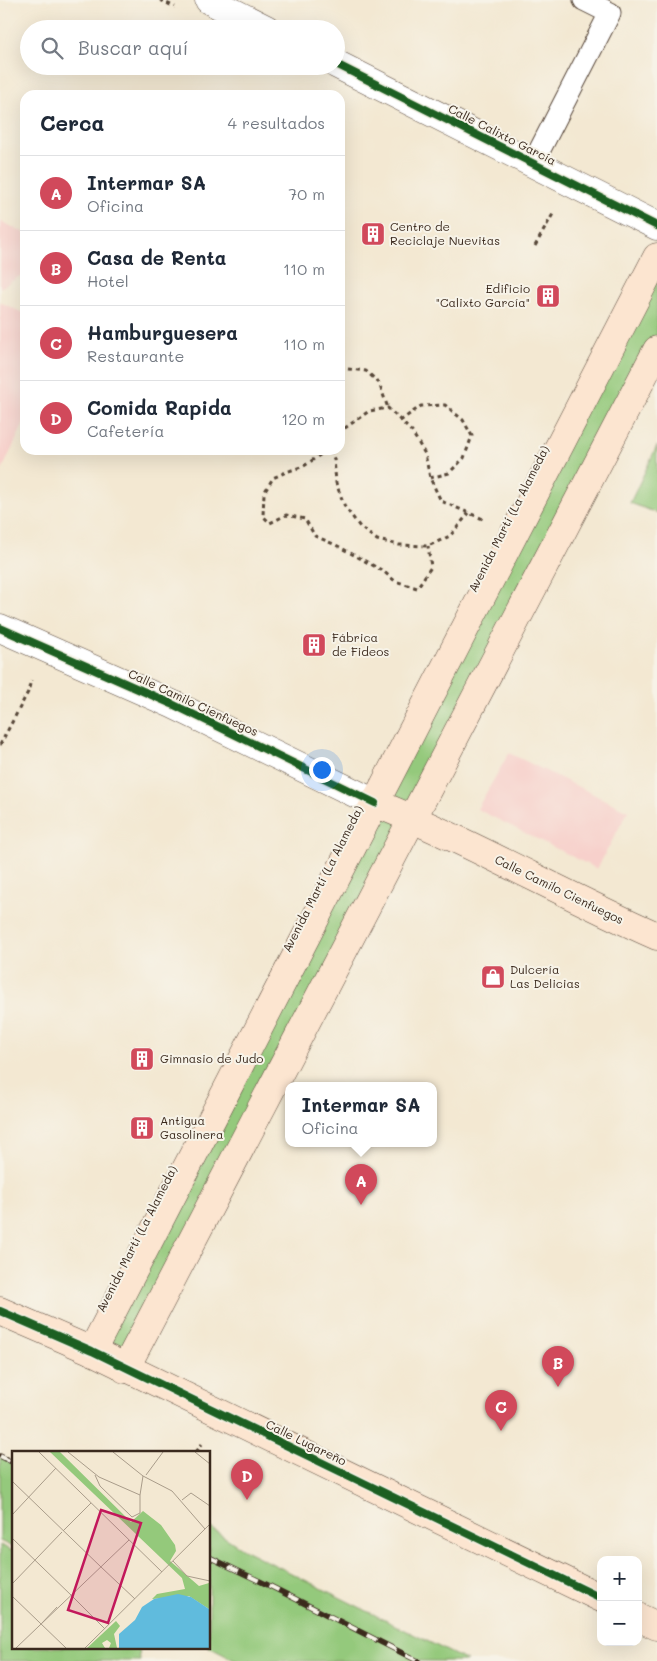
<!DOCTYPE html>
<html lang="es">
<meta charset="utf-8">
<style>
:root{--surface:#fff;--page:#f2f2f3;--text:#1f2937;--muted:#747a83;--line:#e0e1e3;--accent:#d1495b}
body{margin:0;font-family:Mali,sans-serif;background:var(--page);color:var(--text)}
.controls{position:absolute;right:15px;bottom:15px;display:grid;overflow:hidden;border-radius:10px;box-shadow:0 5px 20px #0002}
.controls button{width:45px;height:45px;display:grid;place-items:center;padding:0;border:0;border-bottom:1px solid var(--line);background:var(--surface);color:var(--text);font:25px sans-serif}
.you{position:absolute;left:321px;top:769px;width:18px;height:18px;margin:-12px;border:4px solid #fff;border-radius:50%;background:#1a73e8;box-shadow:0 0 0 8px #1a73e833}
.badge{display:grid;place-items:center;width:32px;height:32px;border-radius:50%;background:var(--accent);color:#fff;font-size:16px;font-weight:700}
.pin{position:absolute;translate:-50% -41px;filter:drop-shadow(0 1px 2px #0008)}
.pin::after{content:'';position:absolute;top:26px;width:18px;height:15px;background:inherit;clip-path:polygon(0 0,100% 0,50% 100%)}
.popup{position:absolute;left:285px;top:1082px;width:152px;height:65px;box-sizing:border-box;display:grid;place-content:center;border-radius:10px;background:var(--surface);filter:drop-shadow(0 1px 4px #0005);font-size:16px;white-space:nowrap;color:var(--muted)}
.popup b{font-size:19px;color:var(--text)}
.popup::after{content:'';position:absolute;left:50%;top:100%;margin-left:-10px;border:10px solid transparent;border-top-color:var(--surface)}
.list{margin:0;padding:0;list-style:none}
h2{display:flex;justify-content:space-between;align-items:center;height:65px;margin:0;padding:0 20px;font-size:21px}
h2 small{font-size:16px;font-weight:400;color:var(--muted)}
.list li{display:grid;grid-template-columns:32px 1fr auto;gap:15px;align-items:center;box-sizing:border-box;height:75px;padding:0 20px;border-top:1px solid var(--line)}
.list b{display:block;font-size:19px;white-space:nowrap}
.list p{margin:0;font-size:16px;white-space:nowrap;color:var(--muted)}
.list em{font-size:16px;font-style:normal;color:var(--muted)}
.icon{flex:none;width:28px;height:28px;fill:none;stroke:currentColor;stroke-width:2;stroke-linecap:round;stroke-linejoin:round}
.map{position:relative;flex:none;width:657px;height:1661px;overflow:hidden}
.search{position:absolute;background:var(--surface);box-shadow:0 5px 20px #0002;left:20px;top:20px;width:325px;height:55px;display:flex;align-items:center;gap:12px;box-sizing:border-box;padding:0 18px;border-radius:28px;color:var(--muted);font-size:19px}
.panel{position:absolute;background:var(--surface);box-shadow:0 5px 20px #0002;left:20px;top:90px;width:325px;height:365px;border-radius:15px}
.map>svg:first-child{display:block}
</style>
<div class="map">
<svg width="657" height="1661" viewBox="0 0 657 1661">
<rect width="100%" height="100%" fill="#f7f3e8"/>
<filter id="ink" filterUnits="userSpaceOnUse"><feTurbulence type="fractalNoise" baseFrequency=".02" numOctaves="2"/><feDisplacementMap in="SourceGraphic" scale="10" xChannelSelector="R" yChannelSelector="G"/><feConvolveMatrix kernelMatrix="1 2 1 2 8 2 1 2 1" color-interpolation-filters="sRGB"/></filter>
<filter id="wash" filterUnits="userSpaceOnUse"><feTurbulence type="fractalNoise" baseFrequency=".0096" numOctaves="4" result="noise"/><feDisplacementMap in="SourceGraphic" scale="20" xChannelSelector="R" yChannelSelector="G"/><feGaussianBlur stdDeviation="1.12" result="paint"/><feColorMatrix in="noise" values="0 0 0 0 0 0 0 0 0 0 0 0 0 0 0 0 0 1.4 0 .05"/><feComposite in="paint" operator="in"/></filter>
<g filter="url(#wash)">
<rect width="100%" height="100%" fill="#f3e8d2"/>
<g fill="#f7d0cb">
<path d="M0,221L25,233V273L0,288Z"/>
<path d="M0,302L25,314V421L0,474Z"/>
<path d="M509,753L628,811L597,869L477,809Z"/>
</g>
<g fill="#94c97b" stroke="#687a4c">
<path d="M657,257V350L125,1369L92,1351Z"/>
<path d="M657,446V513L630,503Z"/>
<path d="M0,1457L14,1463V1548L0,1541Z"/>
<path d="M209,1527L243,1549L467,1661H236L209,1647Z"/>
<path d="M0,1545L14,1552V1647H139L140,1661H0Z"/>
</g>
</g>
<g filter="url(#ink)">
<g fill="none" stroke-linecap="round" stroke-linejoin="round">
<defs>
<path id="lane" d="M533,163L610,13L584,0"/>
<g id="street">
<path d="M209,0L266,29"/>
<path d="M336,64L657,226"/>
<path d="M0,628L172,704L375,803"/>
</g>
<g id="secondary">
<path d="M375,803C471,842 562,894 657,936"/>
<path d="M0,1311L92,1351L601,1598"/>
<path d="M92,1351L657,257"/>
<path d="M125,1369L657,350"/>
<path d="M638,1617L657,1626"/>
</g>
</defs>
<use href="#lane" stroke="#574639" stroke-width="23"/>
<use href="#street" stroke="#574639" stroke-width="29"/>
<use href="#secondary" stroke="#574639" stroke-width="29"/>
<g stroke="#574639" stroke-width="3" stroke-dasharray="4 4" stroke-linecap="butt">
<path d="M160,0L175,7"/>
<path d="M294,66L302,70"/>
<path d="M535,246L553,214"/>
<path d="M340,368L366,371L379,383L388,408"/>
<path d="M400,421L421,406L445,405L463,420L472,436L464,458L449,473L430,478"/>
<path d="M340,435L345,428L369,411L388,408L412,432L425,454L430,478L441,501L483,519"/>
<path d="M327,450L304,466L286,472L273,478L264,493L263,516L270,523L286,515L305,519L315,536L336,545L383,571L395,581L417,588L431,567L428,546"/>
<path d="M330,450L334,459L336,483L345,507L360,527L377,540L399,545L428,546L450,536L469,513"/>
<path d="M0,745L28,692L31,680"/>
<path d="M196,1452L202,1444"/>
</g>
<use href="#lane" stroke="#fff" stroke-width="21"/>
<use href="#street" stroke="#fff" stroke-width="28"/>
<use href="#secondary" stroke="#fce5d0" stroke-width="28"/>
<defs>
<g id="rail">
<path d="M0,1456L14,1463"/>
<path d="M209,1557L270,1586L418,1661"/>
</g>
</defs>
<use href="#rail" stroke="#3b2a1e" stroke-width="5.5"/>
<use href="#rail" stroke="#f7f3e8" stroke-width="4" stroke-dasharray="11" stroke-linecap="butt"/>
<defs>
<g id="cycleway">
<path d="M336,64L657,226"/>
<path d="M0,628L172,704L375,803"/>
<path d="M0,1311L92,1351L601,1598"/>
</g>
</defs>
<use href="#cycleway" stroke="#f7f3e8" stroke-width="11"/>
<use href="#cycleway" stroke="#1b5e20" stroke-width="8"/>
</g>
</g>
<defs>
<symbol id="building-square" viewBox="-11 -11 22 22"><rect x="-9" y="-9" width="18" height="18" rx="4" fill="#d1495b" stroke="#f7f3e8"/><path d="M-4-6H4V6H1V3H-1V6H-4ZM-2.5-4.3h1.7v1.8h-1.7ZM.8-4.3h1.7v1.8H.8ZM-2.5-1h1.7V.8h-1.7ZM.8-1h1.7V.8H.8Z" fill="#fff"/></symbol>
<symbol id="shop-square" viewBox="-11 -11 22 22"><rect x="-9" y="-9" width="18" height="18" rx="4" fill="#d1495b" stroke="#f7f3e8"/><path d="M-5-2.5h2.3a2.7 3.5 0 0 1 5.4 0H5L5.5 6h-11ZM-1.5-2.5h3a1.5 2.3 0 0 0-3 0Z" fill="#fff"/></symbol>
</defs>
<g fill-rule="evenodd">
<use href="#building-square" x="359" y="220" width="28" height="28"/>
<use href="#building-square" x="534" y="282" width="28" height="28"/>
<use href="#building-square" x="300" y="631" width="28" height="28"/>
<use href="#shop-square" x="479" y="963" width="28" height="28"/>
<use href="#building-square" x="128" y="1045" width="28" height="28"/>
<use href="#building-square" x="128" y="1114" width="28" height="28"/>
</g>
<g text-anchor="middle" stroke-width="4" stroke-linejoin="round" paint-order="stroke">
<g font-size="12" fill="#3b2a1e" stroke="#f7f3e8">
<text transform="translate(502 135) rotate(27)" y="4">Calle Calixto García</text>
<text transform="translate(509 519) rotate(-63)" y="4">Avenida Martí (La Alameda)</text>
<text transform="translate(193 703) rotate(25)" y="4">Calle Camilo Cienfuegos</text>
<text transform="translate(323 879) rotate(-63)" y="4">Avenida Martí (La Alameda)</text>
<text transform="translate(559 890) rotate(26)" y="4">Calle Camilo Cienfuegos</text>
<text transform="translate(137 1239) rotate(-63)" y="4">Avenida Martí (La Alameda)</text>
<text transform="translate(306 1443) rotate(26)" y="4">Calle Lugareño</text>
</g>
<g font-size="12" fill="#3b2a1e" stroke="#f7f3e8" text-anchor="start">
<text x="390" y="231">Centro de<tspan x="390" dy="14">Reciclaje Nuevitas</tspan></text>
<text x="530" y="293" text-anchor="end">Edificio<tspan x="530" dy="14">"Calixto García"</tspan></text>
<text x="332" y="642">Fábrica<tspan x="332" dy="14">de Fideos</tspan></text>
<text x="510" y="974">Dulcería<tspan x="510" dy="14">Las Delicias</tspan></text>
<text x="160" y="1063">Gimnasio de Judo</text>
<text x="160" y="1125">Antigua<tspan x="160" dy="14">Gasolinera</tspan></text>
</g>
</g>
<g transform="translate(12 1451)">
<rect width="198" height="198" fill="#f3e8d2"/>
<path d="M38,1H48L119,71L131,60L149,74L163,94L164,100L158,110L187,135L197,132V158L177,145L140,148L145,143L173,138L170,127ZM104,170L108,175L102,183L105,197H97L99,192L95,189L90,192L93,197H75Z" fill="#94c97b"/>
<path d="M166,143L179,146L197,158V197H107V183L123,169L130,156L142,148Z" fill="#60bbdd"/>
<path fill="none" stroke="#a99c8a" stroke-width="1" d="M27,1L150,121M56,1L87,26L128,44L131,25M101,1L131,25L160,40L193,78M183,1L198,13M83,24L88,35L120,66L128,62V44M134,24L151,1M0,30L89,116M170,49L179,42L198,55M0,64L44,17M51,80L79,52M0,87L60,145M161,110L175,125L198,130M89,116L123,148M0,133L50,81M0,145L54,197M60,145L93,178M30,172L45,156M4,197L117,89M73,197L198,73"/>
<path fill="#c2185b" fill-opacity="0.15" stroke="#c2185b" stroke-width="2.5" d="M89,59L129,72L96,172L56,159Z"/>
<rect width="198" height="198" fill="none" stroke="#3b2a1e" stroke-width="2.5"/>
</g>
</svg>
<div class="controls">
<button>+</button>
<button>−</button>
</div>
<div class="you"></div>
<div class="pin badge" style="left:361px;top:1205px">A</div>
<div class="popup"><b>Intermar SA</b>Oficina</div>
<div class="pin badge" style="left:558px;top:1387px">B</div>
<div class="pin badge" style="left:501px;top:1431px">C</div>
<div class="pin badge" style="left:247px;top:1500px">D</div>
<div class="search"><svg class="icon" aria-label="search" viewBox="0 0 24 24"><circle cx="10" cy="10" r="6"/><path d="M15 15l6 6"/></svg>Buscar aquí</div>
<section class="panel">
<h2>Cerca<small>4 resultados</small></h2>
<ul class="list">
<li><span class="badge">A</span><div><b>Intermar SA</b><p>Oficina</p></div><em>70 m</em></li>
<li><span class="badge">B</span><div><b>Casa de Renta</b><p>Hotel</p></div><em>110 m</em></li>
<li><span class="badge">C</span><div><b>Hamburguesera</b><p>Restaurante</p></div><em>110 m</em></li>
<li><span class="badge">D</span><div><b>Comida Rapida</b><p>Cafetería</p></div><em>120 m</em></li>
</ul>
</section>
</div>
